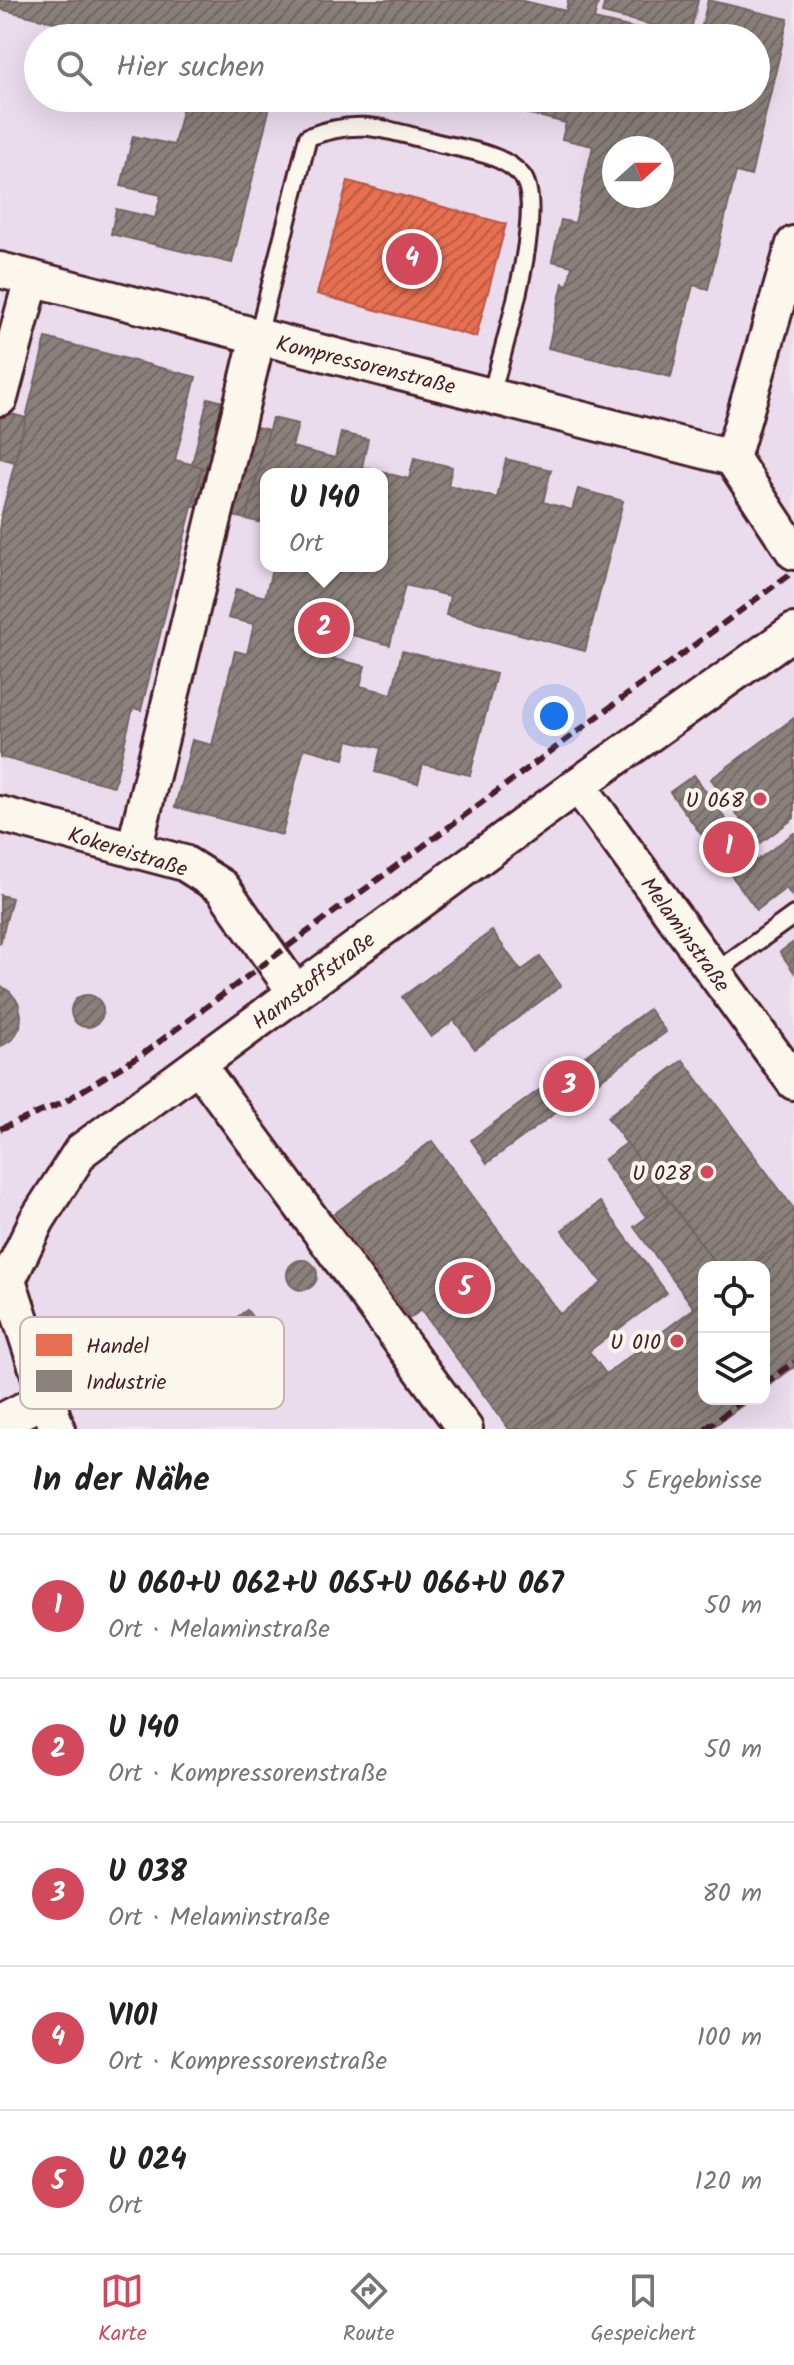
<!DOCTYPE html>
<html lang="de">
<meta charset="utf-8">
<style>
:root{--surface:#fff;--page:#f2f2f2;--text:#222;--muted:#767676;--line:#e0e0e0;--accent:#d1495b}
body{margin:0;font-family:Kalam,sans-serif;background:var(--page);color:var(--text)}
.controls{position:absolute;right:24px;bottom:24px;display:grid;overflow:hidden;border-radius:16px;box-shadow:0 8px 32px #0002}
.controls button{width:72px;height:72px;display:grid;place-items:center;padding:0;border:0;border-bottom:2px solid var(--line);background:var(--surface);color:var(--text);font:40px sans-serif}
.compass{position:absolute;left:602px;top:136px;width:72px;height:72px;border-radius:50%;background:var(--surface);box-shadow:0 8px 32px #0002;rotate:69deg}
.you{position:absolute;left:554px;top:716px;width:28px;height:28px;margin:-20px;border:6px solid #fff;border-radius:50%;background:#1a73e8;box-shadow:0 0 0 12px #1a73e833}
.badge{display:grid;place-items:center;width:52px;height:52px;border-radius:50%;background:var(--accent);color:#fff;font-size:26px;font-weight:700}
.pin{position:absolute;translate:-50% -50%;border:4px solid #fff;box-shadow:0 2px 8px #0006}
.popup{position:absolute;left:260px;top:468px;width:128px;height:104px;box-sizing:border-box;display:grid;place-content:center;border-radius:16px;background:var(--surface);filter:drop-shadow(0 2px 6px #0005);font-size:26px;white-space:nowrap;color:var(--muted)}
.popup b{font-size:30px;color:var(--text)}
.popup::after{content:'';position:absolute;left:50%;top:100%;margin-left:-16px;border:16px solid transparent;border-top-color:var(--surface)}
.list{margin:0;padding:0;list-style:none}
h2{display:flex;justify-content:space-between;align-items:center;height:104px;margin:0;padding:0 32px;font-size:34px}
h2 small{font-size:26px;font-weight:400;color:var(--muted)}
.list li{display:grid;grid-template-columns:52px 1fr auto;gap:24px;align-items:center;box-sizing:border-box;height:144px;padding:0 32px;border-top:2px solid var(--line)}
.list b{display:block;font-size:30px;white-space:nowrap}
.list p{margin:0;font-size:26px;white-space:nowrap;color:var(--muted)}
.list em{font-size:26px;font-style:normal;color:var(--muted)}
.icon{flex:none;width:44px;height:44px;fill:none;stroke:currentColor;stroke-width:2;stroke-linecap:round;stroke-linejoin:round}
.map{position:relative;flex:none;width:794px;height:1429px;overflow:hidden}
.search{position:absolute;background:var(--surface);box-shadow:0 8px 32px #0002;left:24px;right:24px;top:24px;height:88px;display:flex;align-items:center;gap:20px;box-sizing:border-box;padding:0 28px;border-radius:44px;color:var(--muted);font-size:30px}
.sheet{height:824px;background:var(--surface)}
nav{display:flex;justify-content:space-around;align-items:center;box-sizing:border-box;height:112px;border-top:2px solid var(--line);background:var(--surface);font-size:22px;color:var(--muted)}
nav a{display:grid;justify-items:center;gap:4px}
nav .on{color:var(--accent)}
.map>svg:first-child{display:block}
</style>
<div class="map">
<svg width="794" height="1429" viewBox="0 0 794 1429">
<defs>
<pattern id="shops-hatch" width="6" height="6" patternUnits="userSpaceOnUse" patternTransform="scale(2)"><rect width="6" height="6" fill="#e76f51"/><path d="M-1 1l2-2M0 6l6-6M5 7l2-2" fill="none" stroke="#bd5b43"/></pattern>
<pattern id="industry-hatch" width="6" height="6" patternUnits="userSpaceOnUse" patternTransform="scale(2)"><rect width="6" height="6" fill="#8a817c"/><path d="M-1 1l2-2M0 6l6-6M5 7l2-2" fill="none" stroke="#736966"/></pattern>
</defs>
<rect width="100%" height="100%" fill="#f1e6ed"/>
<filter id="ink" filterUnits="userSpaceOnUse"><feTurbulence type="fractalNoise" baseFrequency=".0125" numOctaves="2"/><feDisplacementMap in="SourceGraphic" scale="16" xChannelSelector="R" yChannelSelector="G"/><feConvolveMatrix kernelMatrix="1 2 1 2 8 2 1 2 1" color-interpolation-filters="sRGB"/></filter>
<g filter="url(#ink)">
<path fill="#eadbed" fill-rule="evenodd" d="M0,0H794V1429H0ZM38,38H756V98H38ZM614,148H662V196H614ZM266,474H382V566H266ZM704,1267H764V1399H704Z"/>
<path fill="url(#shops-hatch)" stroke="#b85746" stroke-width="2" d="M348,181L506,224L476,337L317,294Z"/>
<g fill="url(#industry-hatch)" stroke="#776464" stroke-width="2" fill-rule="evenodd">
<path d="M0,0H519L566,11L568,0H599L594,19L676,38H162L134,32L133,38H120L0,9Z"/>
<path d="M605,0H698L690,34L602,13Z"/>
<path d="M708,0L788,19L751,176L736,172L708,289L693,285L671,377L548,348L563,283L568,285L572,266L552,261L561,220L575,223L593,146L562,139L566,123L464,98H756V38H699ZM614,148H662V196H614Z"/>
<path d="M185,98H272L232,263L111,234L116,209L155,218L161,195L121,186L133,136L174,145Z"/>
<path d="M310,98H346L344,106Z"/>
<path d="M377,98H418L416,108Z"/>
<path d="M46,338L196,377L175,460L202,467L141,710L133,708L114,786L0,757V521Z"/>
<path d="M208,398L235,405L231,421L269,430L246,519L192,506L202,467L192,464Z"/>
<path d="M0,411L26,418L15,462L0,458Z"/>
<path d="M272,418L298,424L292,447L335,458L341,433L368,439L362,467L409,479L414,458L452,467L448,485L497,498L506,459L551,470L543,502L572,510L578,489L623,501L585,651L446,615L450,596L405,585L390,645L341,632L334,659L365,666L360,686L392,694L402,651L496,674L470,775L423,764L418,783L375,772L381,748L348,740L344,759L304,748L282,835L175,807L192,740L212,745L235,651L247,654L254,624L228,618L236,589L265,597L273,566H382V474H266V524L246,519Z"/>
<path d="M794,718V818L759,844L711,779Z"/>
<path d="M694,775L756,861L794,833V894L792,896L786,888L757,910L670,792Z"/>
<path d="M0,895L12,898L0,944Z"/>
<path d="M492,931L521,971L431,1037L402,997Z"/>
<path d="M794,942V972L780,952Z"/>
<path d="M540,957L561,986L475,1049L454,1020Z"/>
<path d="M0,985L10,992L18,1002L21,1015L20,1027L13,1039L0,1047Z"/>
<circle cx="87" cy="1011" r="16"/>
<path d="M649,1009L666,1032L487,1163L471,1140Z"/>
<path d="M683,1060L794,1209V1234L750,1267H718L607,1117Z"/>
<path d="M432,1141L560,1314L602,1283L562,1230L600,1202L667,1293L589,1351L606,1374L532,1429H509L421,1310L410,1318L334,1214Z"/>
<path d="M627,1143L669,1201L647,1218L604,1160Z"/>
<path d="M669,1201L718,1267H704V1301L694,1308L634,1227Z"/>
<path d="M794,1234V1367L764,1389V1267H750Z"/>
<circle cx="302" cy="1275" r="15"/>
<path d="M704,1301V1399H751L710,1429H532Z"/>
<path d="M247,1310L264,1333L237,1353L220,1330Z"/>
</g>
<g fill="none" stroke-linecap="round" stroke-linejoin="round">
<defs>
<g id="service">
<path d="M258,336L308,137C361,117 386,130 438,143C467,150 502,153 522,176C548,207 501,355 491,396"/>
<path d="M714,973L794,915"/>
</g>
<g id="minor">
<path d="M0,270L732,458"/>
<path d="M0,398L32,278"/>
<path d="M732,458L794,244"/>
<path d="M732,458L794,552"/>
<path d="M578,785L794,1082"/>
<path d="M0,814L184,863L222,887L295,992"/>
<path d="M134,850L258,336"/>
<path d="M198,1065L465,1429"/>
<path d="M0,1422L47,1398"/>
<path d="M57,1429L8,1280L37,1220L81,1151L578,785L794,631"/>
</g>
</defs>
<use href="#service" stroke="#4a1f2b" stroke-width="22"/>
<use href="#minor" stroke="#4a1f2b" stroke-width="40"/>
<use href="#service" stroke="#fbf7ec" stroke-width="16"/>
<use href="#minor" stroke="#fbf7ec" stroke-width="34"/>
<g stroke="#4a1f2b" stroke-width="6" stroke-dasharray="12 6" stroke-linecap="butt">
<path d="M0,1129L62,1103L144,1053L794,571"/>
<path d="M764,1384L794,1362"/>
<path d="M705,1429L745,1399"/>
</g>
</g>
</g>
<g fill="#d1495b" stroke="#fbf7ec" stroke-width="3">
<circle cx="760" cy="799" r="8"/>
<circle cx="707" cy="1172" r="8"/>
<circle cx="677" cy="1341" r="8"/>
</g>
<g text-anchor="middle" stroke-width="8" stroke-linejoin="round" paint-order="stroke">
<g font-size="22" fill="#4a1f2b" stroke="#fbf7ec">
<text transform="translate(366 364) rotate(14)" y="8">Kompressorenstraße</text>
<text transform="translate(128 851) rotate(17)" y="8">Kokereistraße</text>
<text transform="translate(686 934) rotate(54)" y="8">Melaminstraße</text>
<text transform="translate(313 980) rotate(-37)" y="8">Harnstoffstraße</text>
</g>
<g font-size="22" fill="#4a1f2b" stroke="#fbf7ec" text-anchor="end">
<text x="744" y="807">U 068</text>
<text x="691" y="1180">U 028</text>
<text x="661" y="1349">U 010</text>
</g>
</g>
<rect x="20" y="1317" width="264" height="92" rx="12" fill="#fbf7ec" stroke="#c6b6b2" stroke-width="2"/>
<rect x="36" y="1334" width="36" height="22" fill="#e76f51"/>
<rect x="36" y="1370" width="36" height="22" fill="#8a817c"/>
<g font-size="22" fill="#4a1f2b">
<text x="86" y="1353">Handel</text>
<text x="86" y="1389">Industrie</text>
</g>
</svg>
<div class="controls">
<button><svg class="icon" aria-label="locate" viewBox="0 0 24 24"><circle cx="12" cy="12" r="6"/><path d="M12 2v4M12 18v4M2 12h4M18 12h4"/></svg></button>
<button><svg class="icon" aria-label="layers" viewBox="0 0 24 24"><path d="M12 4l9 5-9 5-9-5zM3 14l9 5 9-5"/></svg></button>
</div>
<svg class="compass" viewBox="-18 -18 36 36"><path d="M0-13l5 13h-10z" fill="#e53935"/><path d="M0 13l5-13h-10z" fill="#767676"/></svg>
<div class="you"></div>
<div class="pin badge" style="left:729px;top:847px">1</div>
<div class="pin badge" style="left:324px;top:628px">2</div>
<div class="popup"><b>U 140</b>Ort</div>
<div class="pin badge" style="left:569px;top:1086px">3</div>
<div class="pin badge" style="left:412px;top:259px">4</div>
<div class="pin badge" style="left:465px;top:1288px">5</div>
<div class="search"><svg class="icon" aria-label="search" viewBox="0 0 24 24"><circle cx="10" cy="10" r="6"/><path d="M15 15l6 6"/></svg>Hier suchen</div>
</div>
<section class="sheet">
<h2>In der Nähe<small>5 Ergebnisse</small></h2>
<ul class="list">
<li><span class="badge">1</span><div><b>U 060+U 062+U 065+U 066+U 067</b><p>Ort · Melaminstraße</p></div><em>50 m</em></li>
<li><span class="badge">2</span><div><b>U 140</b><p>Ort · Kompressorenstraße</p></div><em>50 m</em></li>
<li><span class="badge">3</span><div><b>U 038</b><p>Ort · Melaminstraße</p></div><em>80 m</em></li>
<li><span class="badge">4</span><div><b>V101</b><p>Ort · Kompressorenstraße</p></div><em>100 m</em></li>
<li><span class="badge">5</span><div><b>U 024</b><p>Ort</p></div><em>120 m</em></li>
</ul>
</section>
<nav>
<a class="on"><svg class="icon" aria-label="map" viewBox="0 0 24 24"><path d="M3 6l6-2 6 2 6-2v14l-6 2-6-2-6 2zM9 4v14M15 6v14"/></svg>Karte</a>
<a><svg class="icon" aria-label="directions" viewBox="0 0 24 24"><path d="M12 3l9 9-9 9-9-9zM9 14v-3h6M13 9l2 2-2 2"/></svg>Route</a>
<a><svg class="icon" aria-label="saved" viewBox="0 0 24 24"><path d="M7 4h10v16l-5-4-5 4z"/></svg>Gespeichert</a>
</nav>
